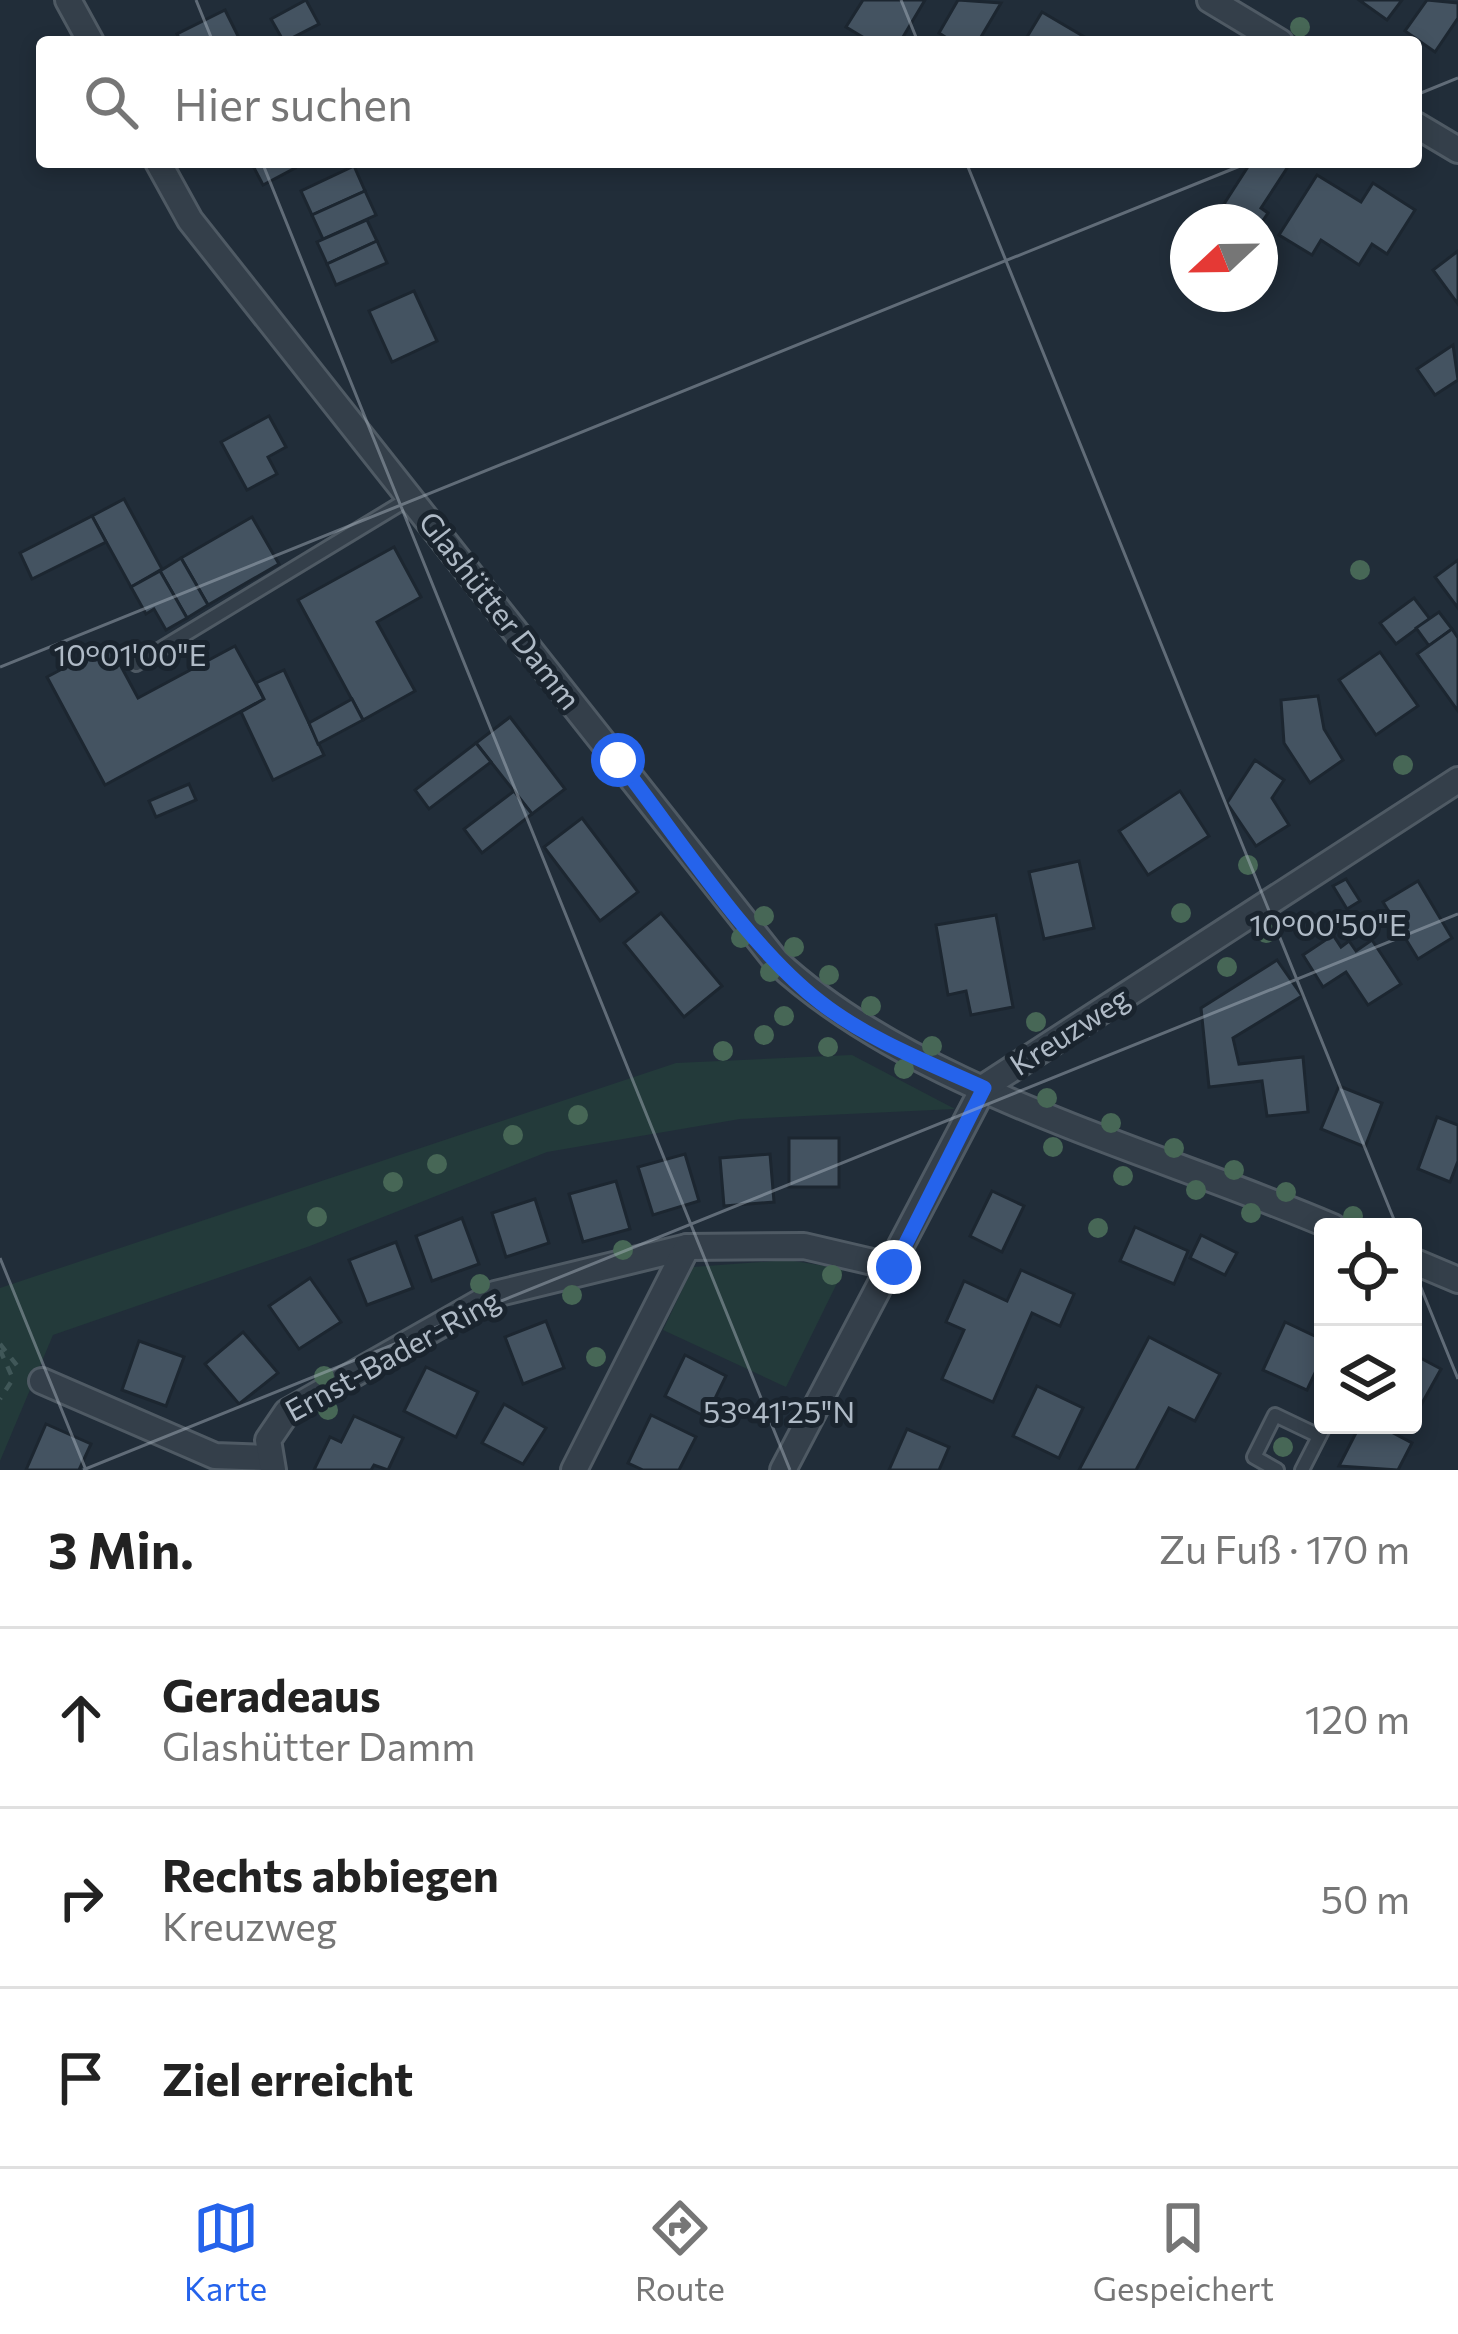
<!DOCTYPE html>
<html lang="de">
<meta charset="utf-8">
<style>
:root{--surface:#fff;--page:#f2f2f2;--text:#222;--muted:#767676;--line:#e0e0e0;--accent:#2563eb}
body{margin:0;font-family:Commissioner,sans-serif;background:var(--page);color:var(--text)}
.controls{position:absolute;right:36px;bottom:36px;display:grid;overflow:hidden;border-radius:12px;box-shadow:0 6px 18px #0003}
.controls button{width:108px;height:108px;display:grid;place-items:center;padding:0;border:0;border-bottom:3px solid var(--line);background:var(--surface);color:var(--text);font:60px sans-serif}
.compass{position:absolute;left:1170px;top:204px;width:108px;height:108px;border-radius:50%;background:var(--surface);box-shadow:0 6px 18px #0003;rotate:248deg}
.stop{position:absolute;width:36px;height:36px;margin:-27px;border:9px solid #2563eb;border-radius:50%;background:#fff}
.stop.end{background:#2563eb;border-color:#fff;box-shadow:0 3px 12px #0008}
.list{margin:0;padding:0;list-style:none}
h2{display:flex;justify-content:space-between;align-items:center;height:156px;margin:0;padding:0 48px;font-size:51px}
h2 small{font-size:39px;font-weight:400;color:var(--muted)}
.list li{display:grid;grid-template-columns:78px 1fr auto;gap:36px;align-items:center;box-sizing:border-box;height:180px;padding:0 48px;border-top:3px solid var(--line)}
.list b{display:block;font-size:45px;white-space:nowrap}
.list p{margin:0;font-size:39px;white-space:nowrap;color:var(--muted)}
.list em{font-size:39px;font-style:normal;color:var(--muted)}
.icon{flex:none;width:66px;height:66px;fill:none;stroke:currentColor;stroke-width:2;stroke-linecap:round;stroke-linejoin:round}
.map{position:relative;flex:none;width:1458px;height:1470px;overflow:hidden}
.search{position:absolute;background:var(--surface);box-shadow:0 6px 18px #0003;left:36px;right:36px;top:36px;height:132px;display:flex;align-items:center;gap:30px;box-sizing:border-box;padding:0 42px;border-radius:12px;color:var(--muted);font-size:45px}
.sheet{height:696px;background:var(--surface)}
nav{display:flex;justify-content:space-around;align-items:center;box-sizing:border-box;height:168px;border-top:3px solid var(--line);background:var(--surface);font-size:33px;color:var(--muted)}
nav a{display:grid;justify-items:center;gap:6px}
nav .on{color:var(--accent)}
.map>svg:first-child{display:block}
</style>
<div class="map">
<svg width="1458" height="1470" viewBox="0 0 1458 1470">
<rect width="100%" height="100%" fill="#212d39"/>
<g fill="#233a3a">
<path d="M852,1055L955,1109L740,1119L547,1152L310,1246L53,1335L0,1461V1288L676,1063Z"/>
<path d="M788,1260L844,1269L786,1387L663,1330L693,1267Z"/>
</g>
<g fill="#445361" stroke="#1c2630" stroke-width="3">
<path d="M306,0L319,24L284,42L271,19Z"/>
<path d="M863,0H925L900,42H871L846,27Z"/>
<path d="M958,0L1001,3L978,42H953L939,33Z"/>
<path d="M1359,0H1402L1387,20Z"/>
<path d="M1427,0L1458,3V18L1435,52L1405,31Z"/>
<path d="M225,10L241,42H181L177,34Z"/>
<path d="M1042,12L1093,42H1024Z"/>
<path d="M251,162H292L295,168L263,185Z"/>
<path d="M1251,162H1291L1261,208L1268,213L1260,225L1224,204Z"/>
<path d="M354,166L365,191L312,215L301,191Z"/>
<path d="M1317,175L1361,202L1373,183L1415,210L1387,254L1372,244L1359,265L1321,240L1312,255L1279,235Z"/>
<path d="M365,191L376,215L323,239L312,215Z"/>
<path d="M367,220L377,241L327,264L317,242Z"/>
<path d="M377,241L387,263L336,285L327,264Z"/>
<path d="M1458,251V304L1433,270Z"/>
<path d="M414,291L437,341L392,362L369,311Z"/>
<path d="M1453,345L1458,380L1435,395L1417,369Z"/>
<path d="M269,416L286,447L268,457L277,474L247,490L221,442Z"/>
<path d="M124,499L162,569L131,587L92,516Z"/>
<path d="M92,516L106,542L32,579L20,553Z"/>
<path d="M252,517L279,564L208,605L181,558Z"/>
<path d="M394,547L421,597L377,622L415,691L363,720L298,600Z"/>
<path d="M181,558L208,605L187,618L160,571Z"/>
<path d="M1458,560V608L1435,577Z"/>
<path d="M160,571L187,618L166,630L154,609L146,614L131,587Z"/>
<path d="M1414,598L1430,619L1396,644L1380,623Z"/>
<path d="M1439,612L1452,629L1429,646L1416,628Z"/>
<path d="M1452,629L1458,638V711L1417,654Z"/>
<path d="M109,644L138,698L235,646L264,699L105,785L47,677Z"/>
<path d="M1380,652L1418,706L1376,735L1339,680Z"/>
<path d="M284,670L324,755L273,780L241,712L264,699L256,683Z"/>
<path d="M1318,696L1324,729L1343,760L1310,783L1284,743L1281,700Z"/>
<path d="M352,699L363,720L318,744L309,723Z"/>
<path d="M510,717L565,789L532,814L476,743Z"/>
<path d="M476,743L491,762L429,809L415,790Z"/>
<path d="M1255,760L1284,780L1272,798L1289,825L1256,846L1227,803Z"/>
<path d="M189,784L196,800L156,817L149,801Z"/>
<path d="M514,791L532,814L482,853L464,829Z"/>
<path d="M1180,791L1209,836L1148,875L1119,831Z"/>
<path d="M582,818L638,892L600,921L544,847Z"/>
<path d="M1079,861L1094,928L1044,939L1029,872Z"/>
<path d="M1346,879L1360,901L1347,909L1333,886Z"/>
<path d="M1418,881L1452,938L1418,959L1383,902Z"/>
<path d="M661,913L722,986L684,1017L624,943Z"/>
<path d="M996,915L1013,1007L971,1015L966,991L948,995L936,925Z"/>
<path d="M1333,935L1341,947L1349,941L1356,951L1372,940L1401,984L1368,1005L1346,972L1323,987L1303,955Z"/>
<path d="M1277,960L1302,996L1233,1038L1239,1064L1303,1057L1308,1112L1267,1116L1262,1081L1209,1087L1201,1008Z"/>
<path d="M1339,1086L1382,1103L1365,1147L1321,1129Z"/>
<path d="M1437,1117L1458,1125V1161L1450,1182L1418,1169Z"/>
<rect x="789" y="1138" width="50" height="49"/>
<path d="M685,1154L699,1201L653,1215L638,1167Z"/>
<path d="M770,1154L774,1202L724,1206L720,1158Z"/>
<path d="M616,1181L630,1229L583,1242L569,1194Z"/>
<path d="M992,1191L1024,1206L1002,1252L970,1236Z"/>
<path d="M535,1199L549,1243L506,1257L492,1213Z"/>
<path d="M462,1218L479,1264L432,1281L416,1236Z"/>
<path d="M1135,1227L1188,1251L1174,1284L1120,1261Z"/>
<path d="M1201,1235L1237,1253L1225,1275L1190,1258Z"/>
<path d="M396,1242L413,1288L367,1305L349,1260Z"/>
<path d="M1021,1270L1074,1294L1060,1326L1032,1313L993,1402L942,1379L964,1330L946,1322L964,1281L1007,1301Z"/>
<path d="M310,1278L341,1322L299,1349L269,1306Z"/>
<path d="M546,1321L564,1368L523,1384L505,1337Z"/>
<path d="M1285,1322L1323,1340V1356L1307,1390L1263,1370Z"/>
<path d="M243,1332L278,1373L239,1404L205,1364Z"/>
<path d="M1149,1337L1220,1374L1195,1421L1169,1408L1136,1470H1079Z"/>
<path d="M139,1341L184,1357L166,1406L122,1390Z"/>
<path d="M1413,1354L1441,1369L1416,1414L1413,1412Z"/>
<path d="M685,1355L726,1376L706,1417L665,1396Z"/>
<path d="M426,1367L478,1392L456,1437L404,1411Z"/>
<path d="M1037,1386L1083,1408L1059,1458L1013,1436Z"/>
<path d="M504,1404L546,1428L523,1464L482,1443Z"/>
<path d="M651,1415L696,1437L679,1470H643L628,1463Z"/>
<path d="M354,1416L403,1438L388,1470L374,1465L371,1470H314L330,1437L341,1442Z"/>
<path d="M46,1424L91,1444L79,1470H26Z"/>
<path d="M1360,1425H1378L1412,1443L1398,1470L1339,1466Z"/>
<path d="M907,1429L949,1447L939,1470H889Z"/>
</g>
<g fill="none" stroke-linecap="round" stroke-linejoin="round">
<defs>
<g id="lane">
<path d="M136,664L410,498"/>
<path d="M1277,1470L1254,1457L1275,1415L1319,1436"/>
<path d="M1302,1470L1325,1425"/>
</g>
<g id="street">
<path d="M68,0L91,42"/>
<path d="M1210,0L1280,42"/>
<path d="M1416,125L1458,150"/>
<path d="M158,162L190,220L776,961C914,1090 1159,1152 1333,1227"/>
<path d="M1413,1261L1458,1280"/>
<path d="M42,1381L215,1456L267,1458"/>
<path d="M273,1470L268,1440L287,1412L495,1294L687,1247L804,1246L894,1267"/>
<path d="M574,1470L687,1247"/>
<path d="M783,1470L984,1087L1458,780"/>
</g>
</defs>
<use href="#lane" stroke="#4f5a64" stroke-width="18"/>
<use href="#street" stroke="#4f5a64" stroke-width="30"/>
<g stroke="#405758" stroke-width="4.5" stroke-dasharray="9 9" stroke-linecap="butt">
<path d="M0,1344L19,1368"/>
<path d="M0,1350L13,1379L0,1399"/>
</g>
<use href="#lane" stroke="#343f4a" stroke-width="12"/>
<use href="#street" stroke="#343f4a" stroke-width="24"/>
</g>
<g fill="#476756">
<circle cx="1300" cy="27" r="10"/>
<circle cx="1360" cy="570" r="10"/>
<circle cx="1403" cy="765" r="10"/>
<circle cx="1248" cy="865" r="10"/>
<circle cx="1181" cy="913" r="10"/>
<circle cx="764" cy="916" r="10"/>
<circle cx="1266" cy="933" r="10"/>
<circle cx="741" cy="938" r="10"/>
<circle cx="794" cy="947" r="10"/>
<circle cx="1227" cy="967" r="10"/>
<circle cx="770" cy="972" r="10"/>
<circle cx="829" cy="975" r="10"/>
<circle cx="871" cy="1006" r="10"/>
<circle cx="784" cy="1016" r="10"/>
<circle cx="1036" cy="1022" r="10"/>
<circle cx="764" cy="1035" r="10"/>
<circle cx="932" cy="1046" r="10"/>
<circle cx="828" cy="1047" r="10"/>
<circle cx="723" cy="1051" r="10"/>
<circle cx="904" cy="1069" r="10"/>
<circle cx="1047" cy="1098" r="10"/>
<circle cx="578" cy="1115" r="10"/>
<circle cx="1111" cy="1123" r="10"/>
<circle cx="513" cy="1135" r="10"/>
<circle cx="1053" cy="1147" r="10"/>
<circle cx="1174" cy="1148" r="10"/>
<circle cx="437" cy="1164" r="10"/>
<circle cx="1234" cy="1170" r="10"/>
<circle cx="1123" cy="1176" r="10"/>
<circle cx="393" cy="1182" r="10"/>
<circle cx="1196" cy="1190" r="10"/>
<circle cx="1286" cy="1192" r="10"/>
<circle cx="1251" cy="1213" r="10"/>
<circle cx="1353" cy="1216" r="10"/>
<circle cx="317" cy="1217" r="10"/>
<circle cx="1098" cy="1228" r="10"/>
<circle cx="623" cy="1250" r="10"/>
<circle cx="832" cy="1275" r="10"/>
<circle cx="480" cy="1284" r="10"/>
<circle cx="572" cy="1295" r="10"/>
<circle cx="596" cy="1357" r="10"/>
<circle cx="324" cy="1376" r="10"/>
<circle cx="328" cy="1410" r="10"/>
<circle cx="1283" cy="1447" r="10"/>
</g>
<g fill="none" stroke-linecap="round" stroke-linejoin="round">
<path stroke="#2563eb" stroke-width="15" d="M618,760C677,835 746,945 820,1002C867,1039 929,1063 984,1088L894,1267"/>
</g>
<path fill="none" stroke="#afbac6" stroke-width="3" stroke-opacity="0.45" d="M196,0L213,42M901,0L918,42M1416,95L1458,78M262,162L790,1470M966,162L1397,1227M0,667L1250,162M0,1258L86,1470M1413,1268L1458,1379M83,1470L1458,914"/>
<g text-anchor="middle" stroke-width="10" stroke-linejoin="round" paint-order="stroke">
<g font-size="30" fill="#afbac6" stroke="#1a242e">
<text transform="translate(499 611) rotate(52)" y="10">Glashütter Damm</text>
<text transform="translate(1070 1032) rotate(-33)" y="10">Kreuzweg</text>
<text transform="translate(393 1356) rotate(-29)" y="10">Ernst-Bader-Ring</text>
</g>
</g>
<g font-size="30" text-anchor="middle" fill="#afbac6" stroke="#1a242e" stroke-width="10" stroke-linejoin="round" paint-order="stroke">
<text x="130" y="666">10°01'00"E</text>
<text x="1328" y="936">10°00'50"E</text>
<text x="779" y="1423">53°41'25"N</text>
</g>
</svg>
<div class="controls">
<button><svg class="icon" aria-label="locate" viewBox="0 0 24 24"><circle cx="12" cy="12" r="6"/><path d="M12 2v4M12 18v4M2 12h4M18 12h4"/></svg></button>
<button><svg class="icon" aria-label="layers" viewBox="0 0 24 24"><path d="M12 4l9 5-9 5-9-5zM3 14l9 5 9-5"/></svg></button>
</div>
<svg class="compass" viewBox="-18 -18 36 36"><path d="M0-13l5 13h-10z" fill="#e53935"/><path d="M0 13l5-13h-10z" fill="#767676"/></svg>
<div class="stop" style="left:618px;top:760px"></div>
<div class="stop end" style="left:894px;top:1267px"></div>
<div class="search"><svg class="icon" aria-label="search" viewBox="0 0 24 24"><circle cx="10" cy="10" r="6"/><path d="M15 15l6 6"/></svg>Hier suchen</div>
</div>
<section class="sheet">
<h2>3 Min.<small>Zu Fuß · 170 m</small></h2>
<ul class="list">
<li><svg class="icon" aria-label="ahead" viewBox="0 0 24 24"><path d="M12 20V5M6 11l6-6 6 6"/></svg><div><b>Geradeaus</b><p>Glashütter Damm</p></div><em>120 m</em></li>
<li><svg class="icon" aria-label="right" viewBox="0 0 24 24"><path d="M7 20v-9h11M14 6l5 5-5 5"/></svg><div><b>Rechts abbiegen</b><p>Kreuzweg</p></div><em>50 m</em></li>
<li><svg class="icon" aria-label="arrive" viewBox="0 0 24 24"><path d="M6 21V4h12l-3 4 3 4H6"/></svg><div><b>Ziel erreicht</b></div></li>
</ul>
</section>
<nav>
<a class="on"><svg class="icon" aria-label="map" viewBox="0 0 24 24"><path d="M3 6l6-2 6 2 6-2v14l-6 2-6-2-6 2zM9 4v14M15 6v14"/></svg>Karte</a>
<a><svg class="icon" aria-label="directions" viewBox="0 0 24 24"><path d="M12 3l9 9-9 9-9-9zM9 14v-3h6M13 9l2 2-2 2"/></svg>Route</a>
<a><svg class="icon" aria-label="saved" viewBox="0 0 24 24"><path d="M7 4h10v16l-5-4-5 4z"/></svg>Gespeichert</a>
</nav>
